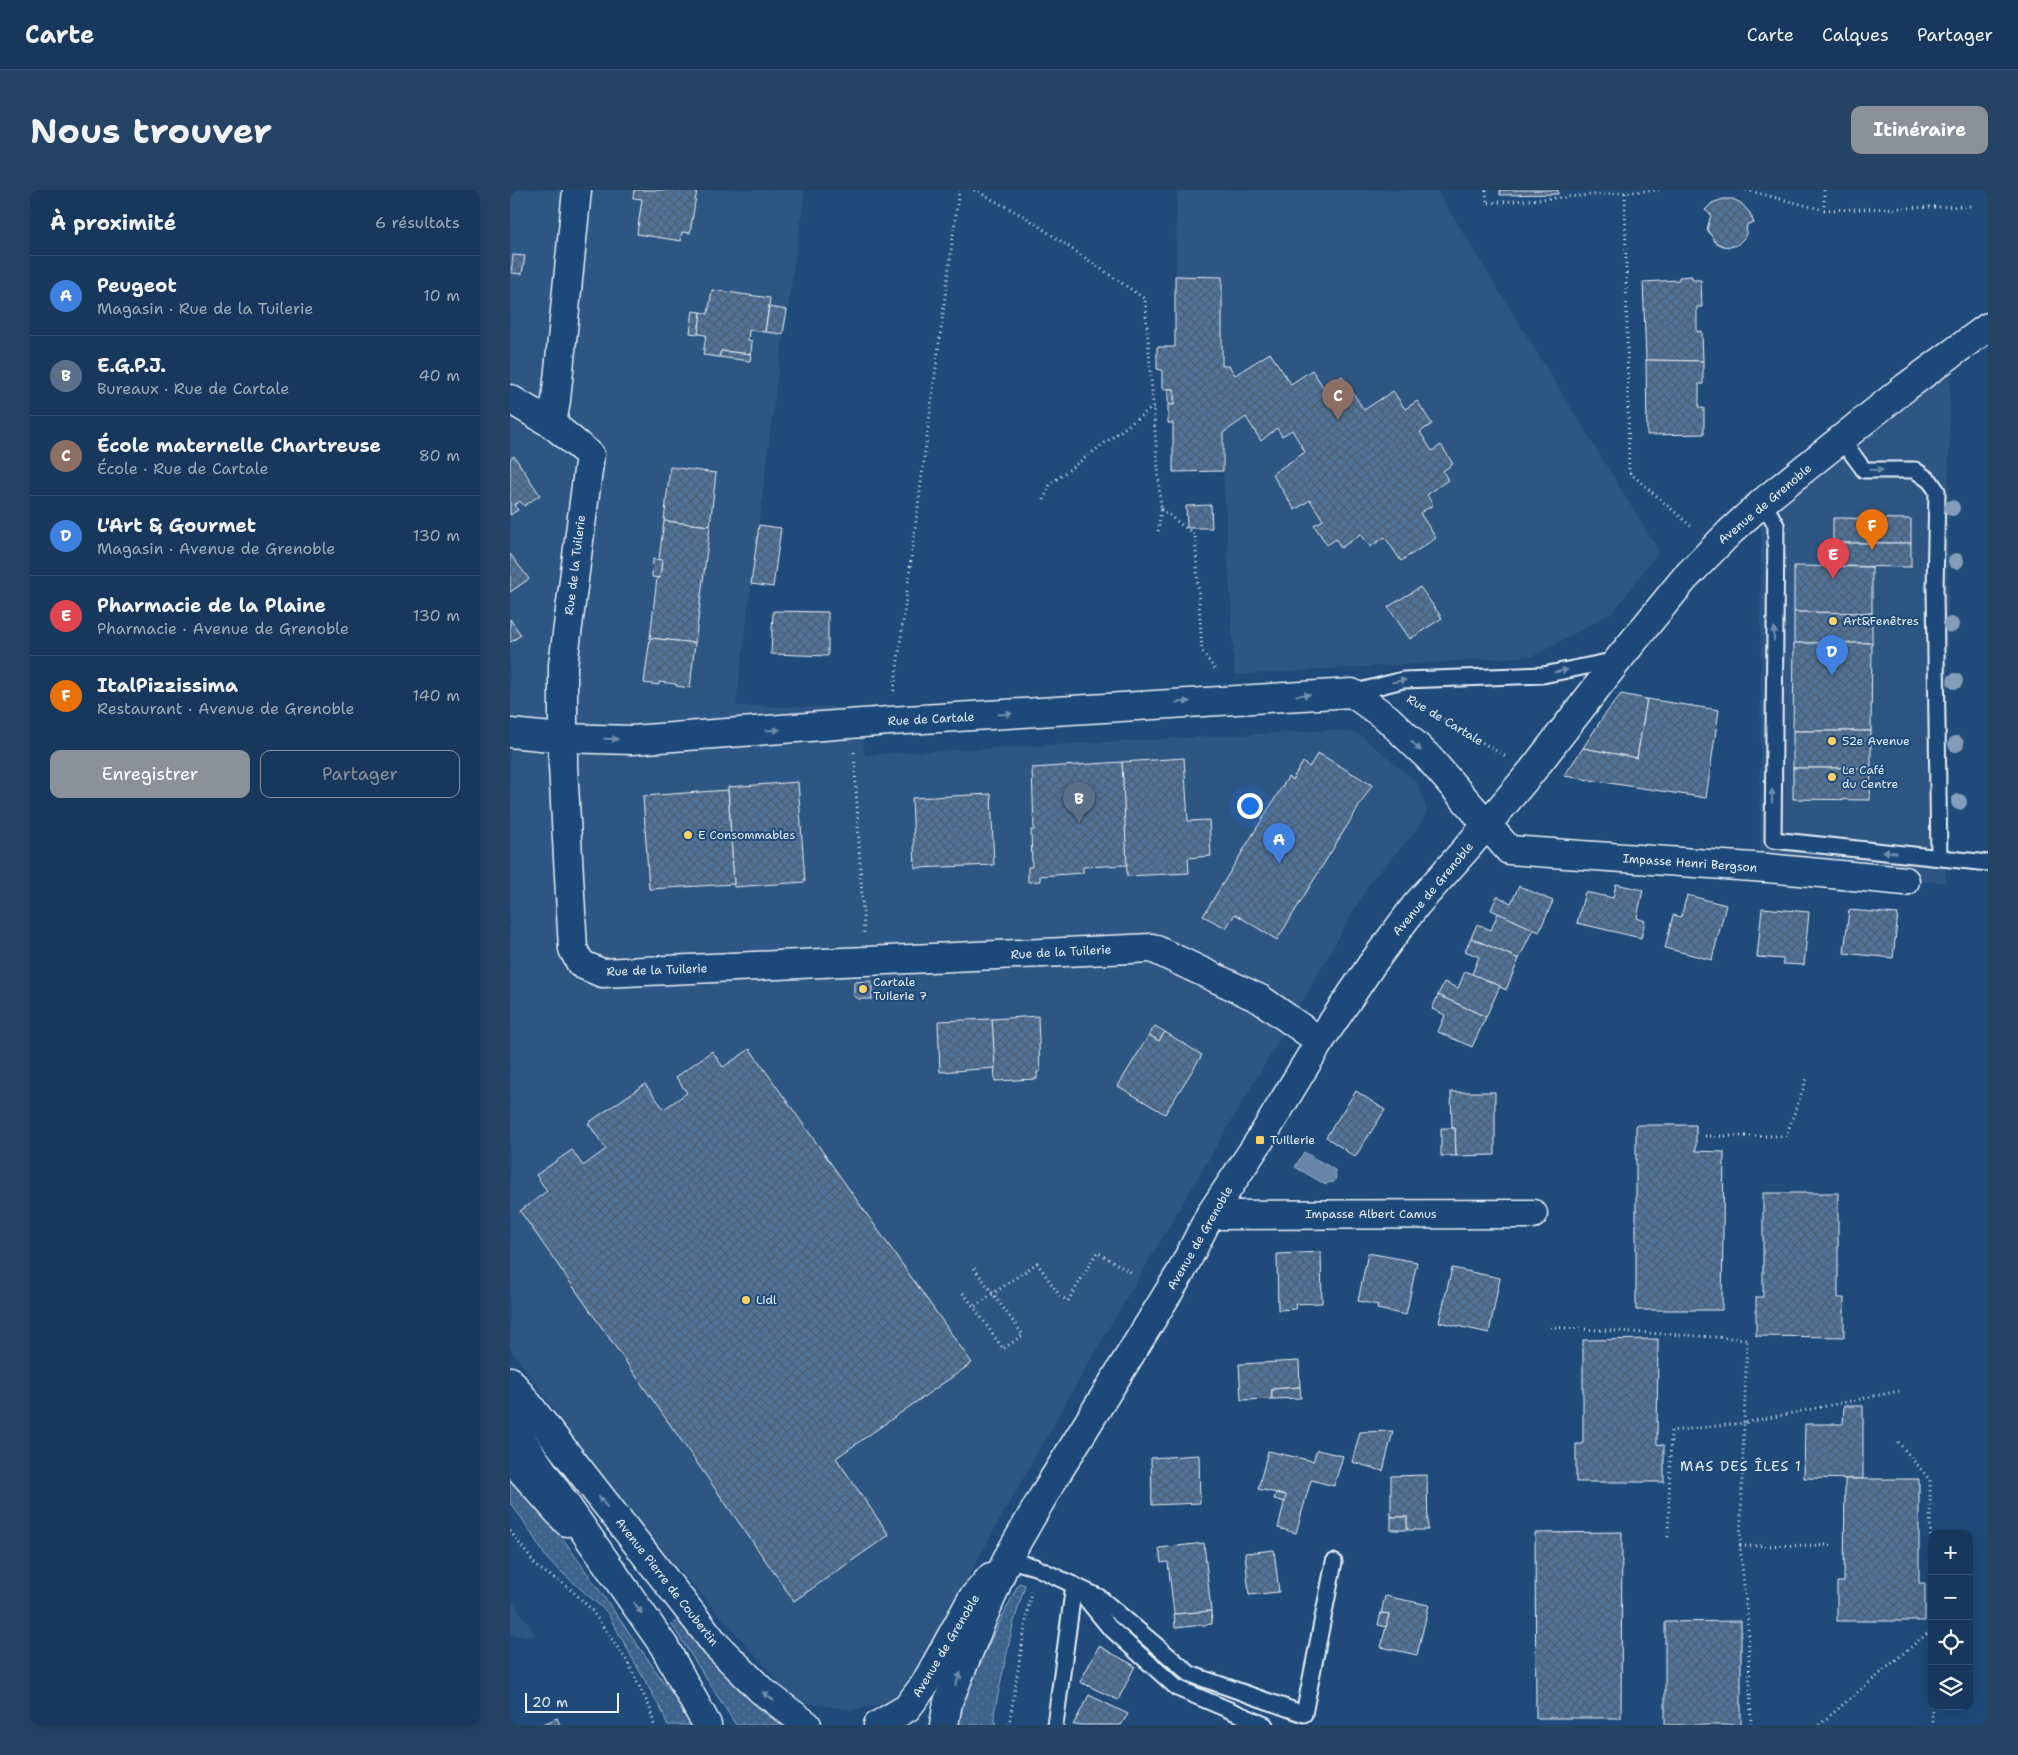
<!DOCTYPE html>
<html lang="fr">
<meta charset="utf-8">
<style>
:root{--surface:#17385c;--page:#244365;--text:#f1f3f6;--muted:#9eacbb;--line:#365272;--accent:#8c9099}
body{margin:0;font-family:"Shantell Sans",sans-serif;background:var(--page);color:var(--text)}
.controls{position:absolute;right:15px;bottom:15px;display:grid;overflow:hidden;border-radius:10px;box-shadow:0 5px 20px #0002}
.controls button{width:45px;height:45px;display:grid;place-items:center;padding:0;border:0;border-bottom:1px solid var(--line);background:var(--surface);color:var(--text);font:25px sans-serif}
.scale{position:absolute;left:15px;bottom:12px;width:94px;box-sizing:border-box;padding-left:5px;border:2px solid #e8f1f8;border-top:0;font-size:14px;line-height:18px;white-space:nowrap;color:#e8f1f8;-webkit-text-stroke:4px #1f4a7a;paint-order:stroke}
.you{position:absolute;left:739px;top:615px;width:18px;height:18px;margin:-12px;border:4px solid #fff;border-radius:50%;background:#1a73e8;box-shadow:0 0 0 8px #1a73e833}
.badge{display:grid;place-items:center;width:32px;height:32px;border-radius:50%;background:var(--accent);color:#fff;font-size:16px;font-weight:700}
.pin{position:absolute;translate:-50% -41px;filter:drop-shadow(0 1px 2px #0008)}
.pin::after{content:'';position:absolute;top:26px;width:18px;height:15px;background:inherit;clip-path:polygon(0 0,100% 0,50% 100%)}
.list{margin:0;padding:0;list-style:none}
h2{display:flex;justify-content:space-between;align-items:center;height:65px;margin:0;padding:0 20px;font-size:21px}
h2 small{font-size:16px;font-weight:400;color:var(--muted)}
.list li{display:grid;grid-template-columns:32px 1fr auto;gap:15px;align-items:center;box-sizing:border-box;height:80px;padding:0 20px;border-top:1px solid var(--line)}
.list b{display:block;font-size:19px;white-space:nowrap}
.list p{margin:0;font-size:16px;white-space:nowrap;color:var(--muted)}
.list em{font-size:16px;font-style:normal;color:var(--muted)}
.actions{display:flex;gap:10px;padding:15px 20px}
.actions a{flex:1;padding:11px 0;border:1px solid var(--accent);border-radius:10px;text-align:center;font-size:18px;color:var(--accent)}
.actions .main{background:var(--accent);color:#fff}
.icon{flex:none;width:28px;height:28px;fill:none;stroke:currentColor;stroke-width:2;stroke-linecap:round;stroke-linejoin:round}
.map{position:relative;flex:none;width:1478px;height:1535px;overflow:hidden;border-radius:10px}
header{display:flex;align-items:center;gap:30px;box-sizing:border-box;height:70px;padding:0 25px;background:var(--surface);border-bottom:1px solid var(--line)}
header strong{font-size:24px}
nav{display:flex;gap:28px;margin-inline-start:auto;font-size:18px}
.intro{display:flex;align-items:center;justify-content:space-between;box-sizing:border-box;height:120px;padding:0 30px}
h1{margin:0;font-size:35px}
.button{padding:12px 22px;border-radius:10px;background:var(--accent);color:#fff;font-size:18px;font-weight:700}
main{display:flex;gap:30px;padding:0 30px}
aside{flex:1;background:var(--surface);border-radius:10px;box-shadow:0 5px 20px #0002}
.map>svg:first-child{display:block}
</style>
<header>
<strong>Carte</strong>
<nav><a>Carte</a><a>Calques</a><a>Partager</a></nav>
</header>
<div class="intro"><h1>Nous trouver</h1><a class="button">Itinéraire</a></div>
<main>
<aside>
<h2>À proximité<small>6 résultats</small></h2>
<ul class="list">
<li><span class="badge" style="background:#3f7fe0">A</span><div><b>Peugeot</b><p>Magasin · Rue de la Tuilerie</p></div><em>10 m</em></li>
<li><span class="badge" style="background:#5c6f8a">B</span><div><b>E.G.P.J.</b><p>Bureaux · Rue de Cartale</p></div><em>40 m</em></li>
<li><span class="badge" style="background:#8d6e63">C</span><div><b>École maternelle Chartreuse</b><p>École · Rue de Cartale</p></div><em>80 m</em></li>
<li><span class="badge" style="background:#3f7fe0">D</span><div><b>L'Art &amp; Gourmet</b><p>Magasin · Avenue de Grenoble</p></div><em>130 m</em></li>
<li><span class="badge" style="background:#e0444e">E</span><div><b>Pharmacie de la Plaine</b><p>Pharmacie · Avenue de Grenoble</p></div><em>130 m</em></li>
<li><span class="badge" style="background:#e8710a">F</span><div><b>ItalPizzissima</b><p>Restaurant · Avenue de Grenoble</p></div><em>140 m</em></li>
</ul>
<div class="actions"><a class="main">Enregistrer</a><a>Partager</a></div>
</aside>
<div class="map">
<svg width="1478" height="1535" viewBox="0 0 1478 1535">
<defs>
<pattern id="grass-dots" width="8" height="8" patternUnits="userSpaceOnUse" patternTransform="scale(1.25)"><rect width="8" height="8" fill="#3c628c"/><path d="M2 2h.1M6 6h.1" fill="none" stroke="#58799d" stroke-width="1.8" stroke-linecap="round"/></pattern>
<pattern id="building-cross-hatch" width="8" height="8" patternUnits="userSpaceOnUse" patternTransform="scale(1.25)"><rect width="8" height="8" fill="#517399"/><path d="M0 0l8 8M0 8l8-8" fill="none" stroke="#4c5e72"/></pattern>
</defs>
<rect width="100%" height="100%" fill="#1f4a7a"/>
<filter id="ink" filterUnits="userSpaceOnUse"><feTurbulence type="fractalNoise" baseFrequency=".02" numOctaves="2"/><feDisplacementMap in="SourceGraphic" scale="10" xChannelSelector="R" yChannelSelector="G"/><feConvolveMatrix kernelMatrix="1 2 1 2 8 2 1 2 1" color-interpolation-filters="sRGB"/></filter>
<g filter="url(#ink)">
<g fill="#2e5683">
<path d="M0,0H295L266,198L226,516L349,517L355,565L823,540L849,544L907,592L917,622L905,642L860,692L800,798L593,1148L485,1338L410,1477L384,1512L342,1520L287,1512L116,1320L0,1158Z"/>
<path d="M667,0H927L1149,361L1103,422L1024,466L725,485L713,281L663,233H658V199H652V180L647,179V157H665Z"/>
<path d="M1440,164L1436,693L1250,680L1251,319Z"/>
<path d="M0,1407L26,1446L0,1445Z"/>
</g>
<g fill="url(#grass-dots)" stroke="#92aac2">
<path d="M0,1282L18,1299L184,1535H157L154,1525L97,1422L38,1370L11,1327L0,1313Z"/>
<path d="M509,1393L515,1395L503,1435L484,1523L486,1535H446L448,1517Z"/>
<path d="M168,1429C201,1466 230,1508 271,1535H226L162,1435Z"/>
</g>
<path fill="#6685a7" stroke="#9ab0c7" d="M794,962L825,980L826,988L824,992L817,993L816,995L785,977Z"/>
<g fill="url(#building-cross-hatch)" stroke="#e8f1f8">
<path d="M124,0H187L180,43L172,42L171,51L127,44L132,9L123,8Z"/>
<path d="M990,0H1048V4L990,5Z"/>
<path d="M1213,9H1223L1231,13L1240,23L1244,33L1237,34L1236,44L1233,49L1227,55L1220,57L1213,56L1205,52L1197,39L1201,25L1195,20L1202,13Z"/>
<path d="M3,65L15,66L12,84L1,83Z"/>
<path d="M665,86L712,87V176H719L725,185L760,163L781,194L802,180L814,198L832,186L854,220L883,201L895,219L907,211L922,234L910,242L922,261L931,255L943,274L933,281L938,290L917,305L923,315L910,323L926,348L891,371L875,347L860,357L851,344L831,358L826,349L817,355L804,335L813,330L800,310L785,320L762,284L795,262L782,240L772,246L767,238L751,251L736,227L713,243V281L663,282V233H658V214L664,215V199H652V180L647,179V157H665Z"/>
<path d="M1182,86V90H1191L1192,117H1187V142L1192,141L1193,171L1136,170L1133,92L1169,90V87Z"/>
<path d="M202,100L260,108L255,142L239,140L238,150L242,151L241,164L211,161L209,167L193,165L196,145L188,144L191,122L198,124Z"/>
<path d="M259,117L277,120L273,144L255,142Z"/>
<path d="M183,121L191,122L188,144L180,143Z"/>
<path d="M211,161L241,164L240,171L209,167Z"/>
<path d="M1136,170L1193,171V194H1189V218H1194V244L1137,245Z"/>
<path d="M658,199H664V215L658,214Z"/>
<path d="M4,266L30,305L14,316L10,311L4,315L8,320L0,325V269Z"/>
<path d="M160,277L206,283L200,336L154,331Z"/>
<path d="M701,315L702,338H677L676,316Z"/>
<path d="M1323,328L1401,329V353H1323Z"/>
<path d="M154,331L200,336L185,453L140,448L147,388H150L152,370L149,369Z"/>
<path d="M249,335L271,338L263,397L241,394Z"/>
<path d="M1323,353H1401V377L1322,376Z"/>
<path d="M0,364L19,389L0,402Z"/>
<path d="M143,369L152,370L150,388L142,387Z"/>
<path d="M1284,376L1362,377V423L1284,422Z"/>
<path d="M910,397L932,428L900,449L878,417Z"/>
<path d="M263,421L318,422V466L261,464Z"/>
<path d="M1284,422L1362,423V453H1284Z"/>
<path d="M0,429L11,445L1,452L0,451Z"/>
<path d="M140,448L185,453L180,498L166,496V494L149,492V495L134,493Z"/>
<path d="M1284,453H1362L1361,541H1283Z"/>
<path d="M1111,504L1137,509L1127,568L1073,558L1093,527Z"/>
<path d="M1137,509L1209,520L1196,608L1054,586L1073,558L1127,568Z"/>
<rect x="1283" y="541" width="78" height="37"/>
<path d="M808,563L862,595L767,750L725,724L716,738L693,726L778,587L782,590L793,572L799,577Z"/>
<path d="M674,568L678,631L699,630L701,666L678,668L679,683L617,686L612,572Z"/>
<path d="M612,572L617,675L573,677V683L530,686V691L518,692V677H522L521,640H524L522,578Z"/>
<path d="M1283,578H1361L1360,610L1283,609Z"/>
<path d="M288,592L295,692L224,697L218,597Z"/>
<path d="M218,600L224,694L139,699L133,606Z"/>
<path d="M481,604L484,675L405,678L402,608Z"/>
<path d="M1106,694L1133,700L1127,728L1135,731L1131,748L1067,733L1075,702L1103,708Z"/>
<path d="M1009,696L1043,711L1029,742L981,720L987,706L1001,713Z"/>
<path d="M1177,705L1216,715L1202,770L1155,758L1163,725L1171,727Z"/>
<path d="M1252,718L1299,722L1294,775L1273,774V769L1247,767Z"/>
<path d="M1339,720L1388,724L1383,768L1334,763Z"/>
<path d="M988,723L1023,739L1009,769L961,748L967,734L981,740Z"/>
<path d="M961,748L1009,769L996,800L962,784L969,767L955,761Z"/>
<path d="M955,781L990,796L976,827L928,805L934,792L948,798Z"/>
<path d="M362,791V809H349L344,806V792Z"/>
<path d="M928,805L976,827L962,857L928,842L935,825L922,819Z"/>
<path d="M528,826L530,882H527V889L485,891L482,829Z"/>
<path d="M482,829L485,878L430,882L428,831Z"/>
<path d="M645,836L655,842L649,851L639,845Z"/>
<path d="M655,842L692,865L655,924L608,896L639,845L649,851Z"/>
<path d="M240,859L462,1173L326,1268L379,1345L284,1411L10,1021L37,1001L26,985L62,960L73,976L96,959L78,933L135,894L154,919L177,903L166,887L202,861L213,877Z"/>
<path d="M846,901L875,920L845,967L816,947Z"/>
<path d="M941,902H985V965L946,966L945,938H942Z"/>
<path d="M1126,935H1186V961L1214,962L1212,1120H1126Z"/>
<path d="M931,938H945L946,966H931Z"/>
<path d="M1253,1003H1328V1108H1334V1147L1246,1146V1107H1253Z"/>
<path d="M811,1062L812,1113L785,1114L786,1119L768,1120L767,1064Z"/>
<path d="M858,1063L907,1072L896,1125L867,1119L868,1115L848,1111Z"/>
<path d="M942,1078L990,1088L979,1143L929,1132Z"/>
<path d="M1148,1149L1147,1254L1154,1255V1292H1066V1254H1073V1150Z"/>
<path d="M789,1171L790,1197L762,1199V1209L731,1210L729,1174Z"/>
<path d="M790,1197L791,1208L762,1209V1199Z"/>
<path d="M1334,1216H1353V1289L1294,1288L1295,1234H1333Z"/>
<path d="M883,1241L873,1281L842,1272L850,1242Z"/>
<path d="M807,1260L833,1266L824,1296L801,1290L786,1343L768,1338L776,1305L748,1299L758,1261L803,1271Z"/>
<path d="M689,1265L690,1313L642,1315L641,1268Z"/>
<path d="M917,1285L918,1340H897V1327H881V1286Z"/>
<path d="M1335,1289H1409V1393H1415V1431H1327V1392H1334Z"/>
<path d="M766,1303L776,1305L775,1312L764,1309Z"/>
<rect x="881" y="1327" width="16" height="13"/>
<path d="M1112,1342L1111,1528H1026L1025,1343Z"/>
<path d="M694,1353L701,1421L664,1424L658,1372L651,1373L649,1358Z"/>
<path d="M764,1360L769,1402L739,1405L735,1363Z"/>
<path d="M875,1406L919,1415L907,1465L871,1457L879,1424L871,1423Z"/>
<path d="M701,1421L702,1434L665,1438L664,1424Z"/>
<path d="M871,1423L879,1424L876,1437L868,1435Z"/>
<path d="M1231,1431V1535H1155V1432Z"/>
<path d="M589,1456L625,1476L608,1510L570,1492Z"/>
<path d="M579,1505L618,1524L611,1535H563Z"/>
<path d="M47,1528L50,1535H31Z"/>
</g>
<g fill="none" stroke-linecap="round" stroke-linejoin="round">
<defs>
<g id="service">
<path d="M1332,250L1354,280H1405L1420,291L1427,301L1425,400L1429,667"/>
<path d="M1253,312L1266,335L1263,650L1478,673"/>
<path d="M842,503L893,490L1033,485L1107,470"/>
<path d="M497,1369L525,1377L589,1407L680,1484L794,1524L824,1372"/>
<path d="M567,1398L599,1437L667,1498L755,1535"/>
<path d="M545,1535L564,1395"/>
</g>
<g id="minor">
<path d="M0,209L42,234L80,265L53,475V576L63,759L71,774L92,783L642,758L750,809L810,851"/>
<path d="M42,234L46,210L67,0"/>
<path d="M0,543L52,548L122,550L380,531L842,503L877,528L918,567L999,660L1257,678L1395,691"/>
<path d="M700,1025L1023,1024"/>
<path d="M0,1216L33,1234"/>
<path d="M0,1268L57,1332"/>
</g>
<g id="tertiary">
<path d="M368,1535L397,1518L415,1494L462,1409L481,1387"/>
<path d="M434,1535L438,1512L497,1369L538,1298L671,1082L700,1025L750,950L810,851L862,774L906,715L956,659L1022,581L1108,470L1175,388L1220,342L1253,312L1396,197L1478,137"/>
</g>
<g id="secondary">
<path d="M0,1191L206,1455L251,1500L297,1535"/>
<path d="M0,1234L154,1456L197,1535"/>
</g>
</defs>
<use href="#service" stroke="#e8f1f8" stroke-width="19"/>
<use href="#minor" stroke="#e8f1f8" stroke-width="31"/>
<use href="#tertiary" stroke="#e8f1f8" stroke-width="31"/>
<use href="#secondary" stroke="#e8f1f8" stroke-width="31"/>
<g stroke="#e8f1f8" stroke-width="3" stroke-dasharray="1 4" stroke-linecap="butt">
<path d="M464,0L517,28L635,109L651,319L648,343"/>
<path d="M976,0L977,13L1149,0"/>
<path d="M1236,0L1314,20"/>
<path d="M1314,0V20L1462,16"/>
<path d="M1115,3L1119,282L1183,338"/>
<path d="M534,310L540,294L644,216"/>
<path d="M651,319L685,345L692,461L707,482"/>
<path d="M384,501L449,0"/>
<path d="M908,514L995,566"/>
<path d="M344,562L354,743"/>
<path d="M1195,946H1276L1297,888"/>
<path d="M464,1078L513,1145L493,1159L464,1117L527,1073L550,1106L558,1111L587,1062L622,1083"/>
<path d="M453,1103L464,1117"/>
<path d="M1040,1137L1237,1149L1234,1233L1161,1241L1158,1348"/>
<path d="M1388,1252L1420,1290L1422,1535"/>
<path d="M0,1341L27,1377L58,1397L80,1418L117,1471L140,1518L144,1535"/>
<path d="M1230,1356L1321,1355"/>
<path d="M499,1535L521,1400"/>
<path d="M1241,1535L1238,1434L1230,1356L1234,1233L1389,1201"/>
<path d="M1309,1535L1420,1441"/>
</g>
<use href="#service" stroke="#1f4a7a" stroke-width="15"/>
<use href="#minor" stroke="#1f4a7a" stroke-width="28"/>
<use href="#tertiary" stroke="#1f4a7a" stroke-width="28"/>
<use href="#secondary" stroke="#1f4a7a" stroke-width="28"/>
</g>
<g fill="#849eb9">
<circle cx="1442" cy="318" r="8"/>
<circle cx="1446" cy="371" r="8"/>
<circle cx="1441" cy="435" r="8"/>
<circle cx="1445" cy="491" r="8"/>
<circle cx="1446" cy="554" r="8"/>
<circle cx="1449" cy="612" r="8"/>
</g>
<defs><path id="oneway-solid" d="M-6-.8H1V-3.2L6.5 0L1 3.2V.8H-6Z" transform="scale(1.25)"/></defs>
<g fill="#6f8dac">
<use href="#oneway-solid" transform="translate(1366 280) rotate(1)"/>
<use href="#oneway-solid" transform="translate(1264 444) rotate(-89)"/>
<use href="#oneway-solid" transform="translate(1051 481) rotate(-11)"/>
<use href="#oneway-solid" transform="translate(889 491) rotate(-11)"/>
<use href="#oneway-solid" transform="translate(793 505) rotate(-3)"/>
<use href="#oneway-solid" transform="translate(673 512) rotate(-3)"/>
<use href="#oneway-solid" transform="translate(495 524) rotate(-4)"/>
<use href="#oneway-solid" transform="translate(263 540) rotate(-4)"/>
<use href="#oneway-solid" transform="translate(101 549) rotate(2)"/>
<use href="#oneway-solid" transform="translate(906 556) rotate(44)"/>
<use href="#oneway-solid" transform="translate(1262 606) rotate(-90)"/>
<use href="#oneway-solid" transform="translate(1380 662) rotate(-174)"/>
<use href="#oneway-solid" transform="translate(93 1312) rotate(-128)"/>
<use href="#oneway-solid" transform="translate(128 1418) rotate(55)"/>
<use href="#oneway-solid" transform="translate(448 1489) rotate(-67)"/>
<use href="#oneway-solid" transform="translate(258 1506) rotate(-143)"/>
</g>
</g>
<g fill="#ffd166" stroke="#1f4a7a" stroke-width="2">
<circle cx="1323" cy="431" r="5"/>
<circle cx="1322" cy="551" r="5"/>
<circle cx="1322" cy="587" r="5"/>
<circle cx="178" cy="645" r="5"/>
<circle cx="353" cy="799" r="5"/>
<rect x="745" y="945" width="10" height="10" rx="2.5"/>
<circle cx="236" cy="1110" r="5"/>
</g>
<g text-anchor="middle" stroke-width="4" stroke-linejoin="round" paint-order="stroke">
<g font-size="12" fill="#e8f1f8" stroke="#1f4a7a">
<text transform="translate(1255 314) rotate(-40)" y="4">Avenue de Grenoble</text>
<text transform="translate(65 375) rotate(-83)" y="4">Rue de la Tuilerie</text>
<text transform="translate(421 529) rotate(-3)" y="4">Rue de Cartale</text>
<text transform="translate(935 530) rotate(31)" y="4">Rue de Cartale</text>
<text transform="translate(1180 673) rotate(4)" y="4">Impasse Henri Bergson</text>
<text transform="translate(923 699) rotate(-50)" y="4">Avenue de Grenoble</text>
<text transform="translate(551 762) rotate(-3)" y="4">Rue de la Tuilerie</text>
<text transform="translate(147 780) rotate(-2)" y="4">Rue de la Tuilerie</text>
<text x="861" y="1028">Impasse Albert Camus</text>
<text transform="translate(690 1048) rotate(-60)" y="4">Avenue de Grenoble</text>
<text transform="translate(157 1392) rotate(52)" y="4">Avenue Pierre de Coubertin</text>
<text transform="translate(436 1456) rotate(-59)" y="4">Avenue de Grenoble</text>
</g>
<g font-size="12" fill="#e8f1f8" stroke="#1f4a7a" text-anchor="start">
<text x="1333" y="435">Art&amp;Fenêtres</text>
<text x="1332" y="555">52e Avenue</text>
<text x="1332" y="584">Le Café<tspan x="1332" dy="14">du Centre</tspan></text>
<text x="188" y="649">E Consommables</text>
<text x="363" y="796">Cartale<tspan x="363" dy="14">Tuilerie 7</tspan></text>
<text x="760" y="954">Tuillerie</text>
<text x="246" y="1114">Lidl</text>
</g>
<g font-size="14" letter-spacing="1" fill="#e8f1f8" stroke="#1f4a7a">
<text x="1231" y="1281">MAS DES ÎLES 1</text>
</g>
</g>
</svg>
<div class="controls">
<button>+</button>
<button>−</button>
<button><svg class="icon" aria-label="locate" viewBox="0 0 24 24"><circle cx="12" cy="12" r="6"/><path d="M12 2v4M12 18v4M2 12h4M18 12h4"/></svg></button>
<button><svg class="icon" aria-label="layers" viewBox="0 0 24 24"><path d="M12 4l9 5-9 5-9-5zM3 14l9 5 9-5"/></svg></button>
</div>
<div class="scale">20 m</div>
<div class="you"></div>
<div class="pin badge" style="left:769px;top:674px;background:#3f7fe0">A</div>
<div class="pin badge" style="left:569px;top:633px;background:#5c6f8a">B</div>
<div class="pin badge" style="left:828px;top:230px;background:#8d6e63">C</div>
<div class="pin badge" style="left:1322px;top:486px;background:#3f7fe0">D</div>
<div class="pin badge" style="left:1323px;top:389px;background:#e0444e">E</div>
<div class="pin badge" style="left:1362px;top:360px;background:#e8710a">F</div>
</div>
</main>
